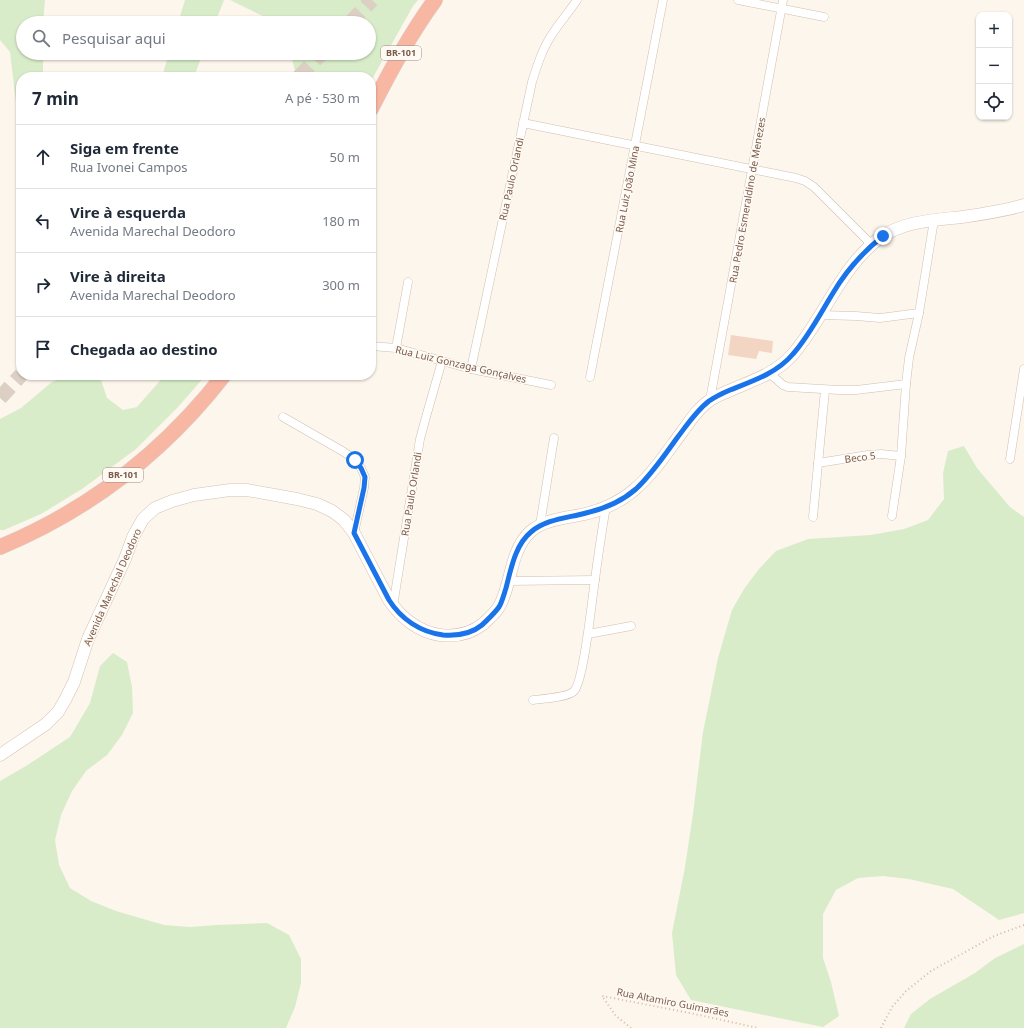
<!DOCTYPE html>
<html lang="pt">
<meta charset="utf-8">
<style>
:root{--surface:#fff;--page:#f6f6f7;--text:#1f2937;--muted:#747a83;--line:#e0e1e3}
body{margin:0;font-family:"Noto Sans",sans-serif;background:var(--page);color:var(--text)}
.controls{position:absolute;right:12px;top:12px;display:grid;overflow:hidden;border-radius:8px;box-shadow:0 1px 3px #0004}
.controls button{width:36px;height:36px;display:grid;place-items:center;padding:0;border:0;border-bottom:1px solid var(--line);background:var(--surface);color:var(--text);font:20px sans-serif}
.stop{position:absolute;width:12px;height:12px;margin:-9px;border:3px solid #1a73e8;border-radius:50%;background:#fff}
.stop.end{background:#1a73e8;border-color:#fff;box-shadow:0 1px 4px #0008}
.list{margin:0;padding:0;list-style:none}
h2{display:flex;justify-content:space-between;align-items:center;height:52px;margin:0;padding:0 16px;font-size:17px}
h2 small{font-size:13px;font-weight:400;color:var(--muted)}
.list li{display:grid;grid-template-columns:26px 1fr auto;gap:12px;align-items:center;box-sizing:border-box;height:64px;padding:0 16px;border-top:1px solid var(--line)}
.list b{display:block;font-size:15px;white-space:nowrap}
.list p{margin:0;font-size:13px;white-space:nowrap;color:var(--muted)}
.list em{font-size:13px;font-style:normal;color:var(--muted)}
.icon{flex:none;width:22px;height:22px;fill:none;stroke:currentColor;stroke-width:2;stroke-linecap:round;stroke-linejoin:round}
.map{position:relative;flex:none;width:1024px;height:1028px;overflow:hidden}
.search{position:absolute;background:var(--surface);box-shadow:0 1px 3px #0004;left:16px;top:16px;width:360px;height:44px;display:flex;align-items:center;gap:10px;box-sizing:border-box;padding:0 14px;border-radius:22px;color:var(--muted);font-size:15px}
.panel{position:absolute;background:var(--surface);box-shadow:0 1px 3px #0004;left:16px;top:72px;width:360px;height:308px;border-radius:16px}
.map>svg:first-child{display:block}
</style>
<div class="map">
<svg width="1024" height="1028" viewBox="0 0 1024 1028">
<rect width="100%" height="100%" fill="#fdf6ec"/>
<g fill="#d8ecc9">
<path d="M0,0H45L43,23H23V53H43V77H21V128L19,127L10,52L0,40Z"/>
<path d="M185,0H224L215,23H178Z"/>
<path d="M230,0H418L413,6L371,81V77H297L290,53H369V23H277Z"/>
<path d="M169,53H203L194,77H162Z"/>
<path d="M68,375H94L101,380L107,398L123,410L137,407L165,375H206L178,407L136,449L82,489L41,514L4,530H0V419L21,408L52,382Z"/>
<path d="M964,446L977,468L993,487L1010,507L1024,517V913L999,920L953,889L909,879L883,876L858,878L836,890L823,914V958L831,982L839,1016L823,1027L691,1000L676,975L672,933L685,867L693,814L703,732L718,658L732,610L744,589L759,569L776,551L808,539L871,535L904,529L928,520L944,499L943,473L948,451Z"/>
<path d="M113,653L127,662L132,687L133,713L122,735L107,755L86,771L72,791L61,815L55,840L59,865L70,888L91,901L116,911L164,925L190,927L216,925L267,923L289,935L301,959V983L295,1007L286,1028H0V781L26,766L70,737L90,703L100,666Z"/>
<path d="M1024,944V1028H904L911,1014L930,999L975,973L995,958Z"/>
</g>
<path fill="#f3d5c3" d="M731,335L773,341L772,353L759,351L756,359L728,355Z"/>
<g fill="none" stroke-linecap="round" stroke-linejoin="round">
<g stroke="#dcd0c4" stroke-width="15" stroke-dasharray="15 8" stroke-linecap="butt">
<path d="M350,23L372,0"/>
<path d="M299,77L322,53"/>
<path d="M0,398L21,375"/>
</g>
<defs>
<g id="street">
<path d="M738,0L824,17"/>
<path d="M523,123L796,178L805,181L814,187L872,245"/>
<path d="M820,315L856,316L880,318L919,313"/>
<path d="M371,346L396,348L471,369L551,385"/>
<path d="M396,348L408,282"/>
<path d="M471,369L532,82C537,66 542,50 551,36C559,23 569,12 577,0"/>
<path d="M769,373L783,385L788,387L839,390H856L906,384"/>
<path d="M590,377L663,0"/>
<path d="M710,400L783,0"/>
<path d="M283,417L344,452L355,460L361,468L365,477L364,488L354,533"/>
<path d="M1010,459L1024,369"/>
<path d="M818,463L868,455L881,454L901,456"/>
<path d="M892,516L901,456L906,384L909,358L919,313L934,220"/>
<path d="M813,517L825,390"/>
<path d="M540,525L554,438"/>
<path d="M508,581L595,580"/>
<path d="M393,606L420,439L426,417L442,361"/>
<path d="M588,634L631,626"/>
<path d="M533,700C542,699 569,697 574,691C584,681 592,598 595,580C598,555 602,531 606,506"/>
</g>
<path id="secondary" d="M0,755L46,724L58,712L65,700L74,682L88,639L125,559L133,537L143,519L155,508L172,501L194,495L230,490H247L297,499L317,504L332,511L344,520L354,533L389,600C401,618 419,632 440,635C455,637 470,634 483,624C489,618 496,613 500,605C512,582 510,551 530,532C544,519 567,518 585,514C602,510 620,502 634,490C653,474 667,452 682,432C690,421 698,408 709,401C714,397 720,395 724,393C748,382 775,375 793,354C825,317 840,267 881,237C905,221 935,220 962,217C983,214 1004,211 1024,205"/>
<g id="highway">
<path d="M371,109C390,71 410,34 435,0"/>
<path d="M0,547C89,510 165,451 224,375"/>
</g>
</defs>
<use href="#street" stroke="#d1beb0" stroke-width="9"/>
<use href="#secondary" stroke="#d6c0b0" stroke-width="13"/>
<use href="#highway" stroke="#dad1cd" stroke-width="16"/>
<g stroke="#d9b8a5" stroke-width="2" stroke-dasharray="1 3" stroke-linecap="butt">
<path d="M631,1028L616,1016L602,996L690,1013L758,1028"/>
<path d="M881,1028L892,1007L906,991L931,971L994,936L1024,925"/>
</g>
<use href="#street" stroke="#fff" stroke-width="8"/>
<use href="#secondary" stroke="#fff" stroke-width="12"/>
<use href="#highway" stroke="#f7b7a3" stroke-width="15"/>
</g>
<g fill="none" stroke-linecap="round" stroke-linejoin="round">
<path stroke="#1a73e8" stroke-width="5" d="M355,460L361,468L365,477L364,488L354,533L389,600C401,619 420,632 443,635C456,636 471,634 482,625C488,619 494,614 499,607C502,602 504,594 506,588C511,569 515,545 531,532C546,519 568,518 586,513C604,509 622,501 636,489C652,474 664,456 677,438C687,425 696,411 709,401C715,397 723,393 730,390C753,381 777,373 793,354C809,336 820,314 833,293C846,271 863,252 883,236"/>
</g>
<g text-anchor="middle" stroke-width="3" stroke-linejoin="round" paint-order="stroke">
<g fill="#fffaf3" stroke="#a28b7f" stroke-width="1">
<rect x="381" y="46" width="40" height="14" rx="3"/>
<rect x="103" y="468" width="40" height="14" rx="3"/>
</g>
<g font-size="9" font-weight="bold" fill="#7a5c4d">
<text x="401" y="56">BR-101</text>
<text x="123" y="478">BR-101</text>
</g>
<g font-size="10" fill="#7a5c4d" stroke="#fffaf3">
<text transform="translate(511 179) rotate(-78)" y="4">Rua Paulo Orlandi</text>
<text transform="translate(627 189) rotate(-79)" y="4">Rua Luiz João Mina</text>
<text transform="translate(747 200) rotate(-80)" y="4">Rua Pedro Esmeraldino de Menezes</text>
<text transform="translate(461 364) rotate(13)" y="4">Rua Luiz Gonzaga Gonçalves</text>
<text transform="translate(860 457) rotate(-7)" y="4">Beco 5</text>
<text transform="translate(411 494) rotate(-81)" y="4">Rua Paulo Orlandi</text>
<text transform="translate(112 587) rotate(-66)" y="4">Avenida Marechal Deodoro</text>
<text transform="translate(673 1002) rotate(11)" y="4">Rua Altamiro Guimarães</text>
</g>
</g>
</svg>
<div class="controls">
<button>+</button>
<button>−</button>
<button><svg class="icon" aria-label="locate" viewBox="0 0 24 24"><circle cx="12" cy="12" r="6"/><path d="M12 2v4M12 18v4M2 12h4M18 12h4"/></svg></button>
</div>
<div class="stop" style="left:355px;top:460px"></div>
<div class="stop end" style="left:883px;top:236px"></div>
<div class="search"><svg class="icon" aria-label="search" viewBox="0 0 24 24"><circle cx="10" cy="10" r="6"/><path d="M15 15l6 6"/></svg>Pesquisar aqui</div>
<section class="panel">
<h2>7 min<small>A pé · 530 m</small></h2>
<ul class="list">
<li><svg class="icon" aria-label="ahead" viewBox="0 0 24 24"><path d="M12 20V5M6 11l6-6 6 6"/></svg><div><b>Siga em frente</b><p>Rua Ivonei Campos</p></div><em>50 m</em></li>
<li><svg class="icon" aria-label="left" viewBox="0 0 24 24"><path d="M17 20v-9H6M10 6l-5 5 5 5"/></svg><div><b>Vire à esquerda</b><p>Avenida Marechal Deodoro</p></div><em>180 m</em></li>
<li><svg class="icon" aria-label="right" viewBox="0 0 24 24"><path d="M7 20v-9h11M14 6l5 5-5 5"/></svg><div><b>Vire à direita</b><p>Avenida Marechal Deodoro</p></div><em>300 m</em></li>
<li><svg class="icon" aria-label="arrive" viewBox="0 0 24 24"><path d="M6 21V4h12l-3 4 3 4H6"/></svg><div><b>Chegada ao destino</b></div></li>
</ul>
</section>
</div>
